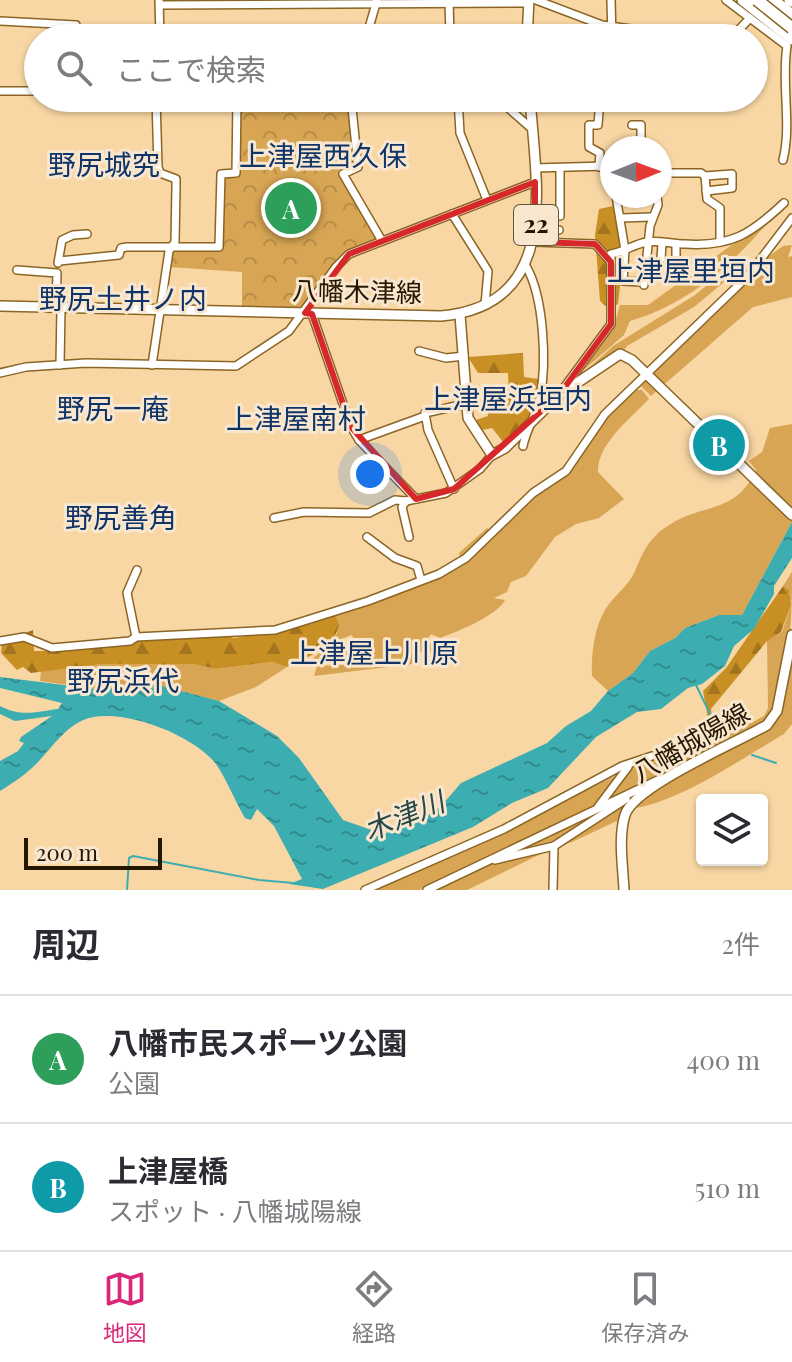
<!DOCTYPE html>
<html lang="ja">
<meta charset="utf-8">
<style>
:root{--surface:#fff;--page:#f2f2f3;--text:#2b2b33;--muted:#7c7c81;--line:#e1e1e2;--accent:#db2777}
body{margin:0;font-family:"Playfair Display","Noto Sans JP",serif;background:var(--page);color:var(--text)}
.controls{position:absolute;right:24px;bottom:24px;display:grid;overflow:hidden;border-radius:8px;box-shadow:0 2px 6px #0004}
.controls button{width:72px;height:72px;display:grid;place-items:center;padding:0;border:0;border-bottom:2px solid var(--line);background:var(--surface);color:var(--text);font:40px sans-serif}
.compass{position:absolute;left:600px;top:136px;width:72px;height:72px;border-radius:50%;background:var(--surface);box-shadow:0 2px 6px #0004;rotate:89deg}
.scale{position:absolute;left:24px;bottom:20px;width:138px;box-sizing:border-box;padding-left:8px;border:4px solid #251600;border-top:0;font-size:22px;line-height:28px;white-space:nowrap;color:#251600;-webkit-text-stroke:6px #f8e7ce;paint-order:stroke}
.you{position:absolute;left:370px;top:474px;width:28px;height:28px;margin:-20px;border:6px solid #fff;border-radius:50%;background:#1a73e8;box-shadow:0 0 0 12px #1a73e833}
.badge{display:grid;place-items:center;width:52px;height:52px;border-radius:50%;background:var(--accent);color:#fff;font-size:26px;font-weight:700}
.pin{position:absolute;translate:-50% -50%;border:4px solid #fff;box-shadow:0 2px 8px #0006}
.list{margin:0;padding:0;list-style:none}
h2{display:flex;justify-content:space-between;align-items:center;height:104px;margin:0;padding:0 32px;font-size:34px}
h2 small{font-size:26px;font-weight:400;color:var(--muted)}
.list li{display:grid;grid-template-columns:52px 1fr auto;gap:24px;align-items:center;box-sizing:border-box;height:128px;padding:0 32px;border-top:2px solid var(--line)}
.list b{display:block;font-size:30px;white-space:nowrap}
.list p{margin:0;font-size:26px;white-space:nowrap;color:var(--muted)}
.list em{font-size:26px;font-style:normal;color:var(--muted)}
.icon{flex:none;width:44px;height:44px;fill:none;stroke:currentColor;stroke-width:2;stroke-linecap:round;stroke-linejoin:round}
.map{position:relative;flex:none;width:792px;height:890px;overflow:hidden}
.search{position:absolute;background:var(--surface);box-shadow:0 2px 6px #0004;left:24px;right:24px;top:24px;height:88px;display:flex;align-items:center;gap:20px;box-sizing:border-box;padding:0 28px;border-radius:44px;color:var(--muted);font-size:30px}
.sheet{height:360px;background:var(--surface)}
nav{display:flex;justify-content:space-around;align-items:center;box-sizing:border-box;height:112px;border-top:2px solid var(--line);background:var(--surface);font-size:22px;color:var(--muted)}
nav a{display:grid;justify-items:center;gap:4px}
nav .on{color:var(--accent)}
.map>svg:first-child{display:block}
</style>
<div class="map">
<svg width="792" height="890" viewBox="0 0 792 890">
<defs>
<pattern id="forest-firs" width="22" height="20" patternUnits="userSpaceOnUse" patternTransform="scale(2)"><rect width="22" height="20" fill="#c88f24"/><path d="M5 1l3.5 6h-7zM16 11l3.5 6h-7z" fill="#a2741d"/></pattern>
<pattern id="park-crowns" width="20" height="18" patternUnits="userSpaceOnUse" patternTransform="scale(2)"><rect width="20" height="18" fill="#d7a554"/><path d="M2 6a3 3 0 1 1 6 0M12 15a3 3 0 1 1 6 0" fill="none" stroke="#b88d47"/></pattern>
<pattern id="water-ripples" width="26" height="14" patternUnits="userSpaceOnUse" patternTransform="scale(2)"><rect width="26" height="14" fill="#3cadb0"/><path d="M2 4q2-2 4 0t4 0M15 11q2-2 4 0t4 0" fill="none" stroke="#328c8d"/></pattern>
</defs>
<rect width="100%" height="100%" fill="#f9d7a4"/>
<g fill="#d7a554">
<path d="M775,214C736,262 689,304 630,321L624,335L570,382L614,326L620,305H648Z"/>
<path d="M792,245L788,257L792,256V297L753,307L651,396L641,386L765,259L783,246Z"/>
<path d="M738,260L742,267L694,307L627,346L622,353L566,389L613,346L695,295Z"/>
<path d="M636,390H642L649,399C631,418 597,444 598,472L624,499L599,518L576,524L555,537L526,576L511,582L507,592L494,598L505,600C498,615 457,632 440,638L431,634L424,644L444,643L435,653L417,652L413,664L314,676L317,666L364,664L371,658L365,655L316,662L312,659L323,650L326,655L355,644L352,635L330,643L337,633L334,612L370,605L461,560L459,553L487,528L493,533L534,496L554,483L602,421Z"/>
<path d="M792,424V522L742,615H719L685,628L675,638L650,651L633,673L608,691L592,676C591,656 594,628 605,610C613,596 628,587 635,571C642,554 649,538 666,527C701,502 735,516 756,470L749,461L762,452L770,428Z"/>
<path d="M792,572C792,617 791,684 767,722L602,803L631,768L665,755L671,761L682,759L764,716L768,708L767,640L782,632L791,605L789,590L783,586Z"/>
<path d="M792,643V724L784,734C741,759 678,803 630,809L680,771L768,726Z"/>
<path d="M272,662L287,667L256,687L219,701L159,685L96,689L40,681L41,671L102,664H193L218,669Z"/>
<path d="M620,774L593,806L489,859L419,890H377Z"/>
<path d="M660,781L621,819L572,842L500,859Z"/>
<path d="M551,849L467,890H429L494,861Z"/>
</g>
<g fill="url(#forest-firs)">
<path d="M612,197L623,260L618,304L609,309L600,301L595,235L599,209L613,206Z"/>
<path d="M523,353L524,377L538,379C536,413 528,421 504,443L492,428L482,430L476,420L488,416L487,402L509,396L508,373H478L468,357Z"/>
<path d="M783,586L789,590L791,605L781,632L767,641L711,709L712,717L708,719L703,691L726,668Z"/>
<path d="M334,612L339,625C333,650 308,656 287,667L272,662L217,669L193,664H102L31,673L23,667L17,670L1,653L2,642L33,630L34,651H74L134,638L230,634L233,638C267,634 300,624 334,612Z"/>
</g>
<path fill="url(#park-crowns)" d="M240,98H349L356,165L341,173L378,240L349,252L304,311L242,308V272L169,267L171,249L220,250L224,176L236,175Z"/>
<path fill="url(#water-ripples)" d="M792,522V558L774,586V594L754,629L734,646L725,666L702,684L688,688L661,709L637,712L596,737L548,788L512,803L473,827L323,889L289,884L302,879L274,826L257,809L251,820L245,818C235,801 227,780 216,764C194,735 119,705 83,720C64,729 53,746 39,761C28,773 13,783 0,791V761L18,751L24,743L19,741L21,737L52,716L15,721L0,714V706C21,717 35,712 58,709L62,703L0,688V677L96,689L159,685L219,701L277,736L299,758L343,820L383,834L419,822L442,805L461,783L547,743L566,726L591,711L608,691L633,673L650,651L675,638L685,628L719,615H742Z"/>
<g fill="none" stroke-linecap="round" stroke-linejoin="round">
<g stroke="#3cadb0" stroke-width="2">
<path d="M696,685L713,720L734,715L741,729"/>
<path d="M752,755L776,763"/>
<path d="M127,890L129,858L133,856L259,880L293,883"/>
</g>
<defs>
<g id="minor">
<path d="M159,0L160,38"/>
<path d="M449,0L450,38"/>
<path d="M536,0L602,25L697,38"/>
<path d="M611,0L612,38"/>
<path d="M726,0L787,46C781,84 792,124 783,160"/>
<path d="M160,5L528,3"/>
<path d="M0,21L76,25L77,38"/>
<path d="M366,38L377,0"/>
<path d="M731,38L750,18"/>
<path d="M0,91H38"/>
<path d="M351,98L358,167L343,174L382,241"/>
<path d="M458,98L460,133L487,200"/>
<path d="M497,98L532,129"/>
<path d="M632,125H641V148"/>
<path d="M599,167L600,153L589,147V125H598L600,98"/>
<path d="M535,168L606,166L612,169"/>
<path d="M560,168V216"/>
<path d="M660,173H701L705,176L707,199L720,208V241"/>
<path d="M705,176L732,174V188L706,191"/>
<path d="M616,196L625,250L623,281L640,282L645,276"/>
<path d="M452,214L488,271L485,305"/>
<path d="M620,218L652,217"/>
<path d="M535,230H559"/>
<path d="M534,242L595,244L611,262"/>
<path d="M661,259L662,243"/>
<path d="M59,261L119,255L121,248L127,247H219L221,174L236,173L237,98"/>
<path d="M676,262V244"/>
<path d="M58,263L62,240L73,235L87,234"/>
<path d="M17,270L57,273L56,308"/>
<path d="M644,285L650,226L658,205L657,196"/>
<path d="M312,314L351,427L359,440L416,499"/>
<path d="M419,351L446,358L464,356"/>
<path d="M60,365L61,308"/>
<path d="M152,365L169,251L175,242L176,187V179L160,173L158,167L156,98"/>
<path d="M0,373L26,367L86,363L236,366L289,331L336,267L349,254L535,182"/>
<path d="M560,393L611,324V254C624,252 634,244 647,242C658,240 673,244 685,244C731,247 751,234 784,203"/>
<path d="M359,440L425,416"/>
<path d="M523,446C526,430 536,415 540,398C547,363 544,297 526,266"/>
<path d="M454,489L428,430L425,413L465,404"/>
<path d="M406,501L402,507L409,537"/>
<path d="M274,518L304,512L369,513L395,500L406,501L446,493L480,469L492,455"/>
<path d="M367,537L395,558L417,566L421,580"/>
<path d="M136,637L127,593L137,570"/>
<path d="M0,641L24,637L52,648L130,641L136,637L275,630L368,601L439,574L466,558L533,493L566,471L605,414L748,276L792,218"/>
<path d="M598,807L628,767"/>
<path d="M495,860L554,846L626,799"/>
<path d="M365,890L504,829L622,766L652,756"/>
<path d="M427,890L660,779"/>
<path d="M553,890L554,846"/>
</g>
<g id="major">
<path d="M527,38L529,0"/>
<path d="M0,306L441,316C562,305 536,185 530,98"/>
<path d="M460,315L468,418L492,455L505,448L559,395L620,354L632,360L792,515"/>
<path d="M624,890C623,867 618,837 625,815C634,786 738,742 767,725L777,711L792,635"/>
</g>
<g id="highway">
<path d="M743,0L792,39"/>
<path d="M773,0L792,15"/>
<path d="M790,0L792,1"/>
</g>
</defs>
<use href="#minor" stroke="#8b6524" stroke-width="10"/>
<use href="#major" stroke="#8b6524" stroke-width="12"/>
<use href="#highway" stroke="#8b6524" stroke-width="14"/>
<use href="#minor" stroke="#fff" stroke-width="7"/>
<use href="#major" stroke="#fff" stroke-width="9"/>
<use href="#highway" stroke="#fff" stroke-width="11"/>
<defs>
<path id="highway-bridge" d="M757,0L792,28"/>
</defs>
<use href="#highway-bridge" stroke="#8b6524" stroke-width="14" stroke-linecap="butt"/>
<use href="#highway-bridge" stroke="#fff" stroke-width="11"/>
</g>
<path fill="none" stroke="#d62828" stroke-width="6" stroke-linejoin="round" d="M535,182V242L595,244L611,262V324L559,395L454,489L416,499L351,427L312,314L305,313L349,254Z"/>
<g text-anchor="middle" stroke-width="6" stroke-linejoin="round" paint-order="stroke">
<rect fill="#f8e7ce" stroke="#64553e" stroke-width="2" x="514" y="205" width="44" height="40" rx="6"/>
<g font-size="24" font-weight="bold" fill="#251600">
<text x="536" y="233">22</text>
</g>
<g font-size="26" fill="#251600" stroke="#f8e7ce">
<text transform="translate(357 292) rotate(1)" y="9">八幡木津線</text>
<text transform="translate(691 743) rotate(-30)" y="9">八幡城陽線</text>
</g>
<g font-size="28" fill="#0f3468" stroke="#f8e7ce">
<text x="323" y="166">上津屋西久保</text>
<text x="104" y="175">野尻城究</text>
<text x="691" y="281">上津屋里垣内</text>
<text x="123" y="309">野尻土井ノ内</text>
<text x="508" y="409">上津屋浜垣内</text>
<text x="113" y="419">野尻一庵</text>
<text x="296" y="429">上津屋南村</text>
<text x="121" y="528">野尻善角</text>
<text x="374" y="663">上津屋上川原</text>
<text x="123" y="691">野尻浜代</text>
</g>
<g font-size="28" font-style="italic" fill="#264849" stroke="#f8e7ce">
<text transform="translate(404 816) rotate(-22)" y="10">木津川</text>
</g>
</g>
</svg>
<div class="controls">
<button><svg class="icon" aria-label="layers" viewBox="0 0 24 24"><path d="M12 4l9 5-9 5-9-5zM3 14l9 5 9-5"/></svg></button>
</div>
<svg class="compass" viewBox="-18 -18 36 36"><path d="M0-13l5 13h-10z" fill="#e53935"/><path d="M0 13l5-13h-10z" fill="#7c7c81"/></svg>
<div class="scale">200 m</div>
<div class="you"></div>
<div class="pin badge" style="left:291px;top:208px;background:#2e9e5b">A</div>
<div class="pin badge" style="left:719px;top:445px;background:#0f9aa8">B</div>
<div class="search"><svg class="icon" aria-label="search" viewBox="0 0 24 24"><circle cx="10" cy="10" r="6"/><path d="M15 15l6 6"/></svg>ここで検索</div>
</div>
<section class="sheet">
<h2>周辺<small>2件</small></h2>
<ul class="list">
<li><span class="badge" style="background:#2e9e5b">A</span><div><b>八幡市民スポーツ公園</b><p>公園</p></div><em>400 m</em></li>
<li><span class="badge" style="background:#0f9aa8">B</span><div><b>上津屋橋</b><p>スポット · 八幡城陽線</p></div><em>510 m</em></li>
</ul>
</section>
<nav>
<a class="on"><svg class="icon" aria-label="map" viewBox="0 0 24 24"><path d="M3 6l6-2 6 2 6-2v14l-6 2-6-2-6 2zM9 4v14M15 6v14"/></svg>地図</a>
<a><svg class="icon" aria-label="directions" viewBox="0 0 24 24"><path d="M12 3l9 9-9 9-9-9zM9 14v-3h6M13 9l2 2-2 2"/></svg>経路</a>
<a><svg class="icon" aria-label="saved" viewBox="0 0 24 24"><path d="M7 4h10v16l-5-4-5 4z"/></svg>保存済み</a>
</nav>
